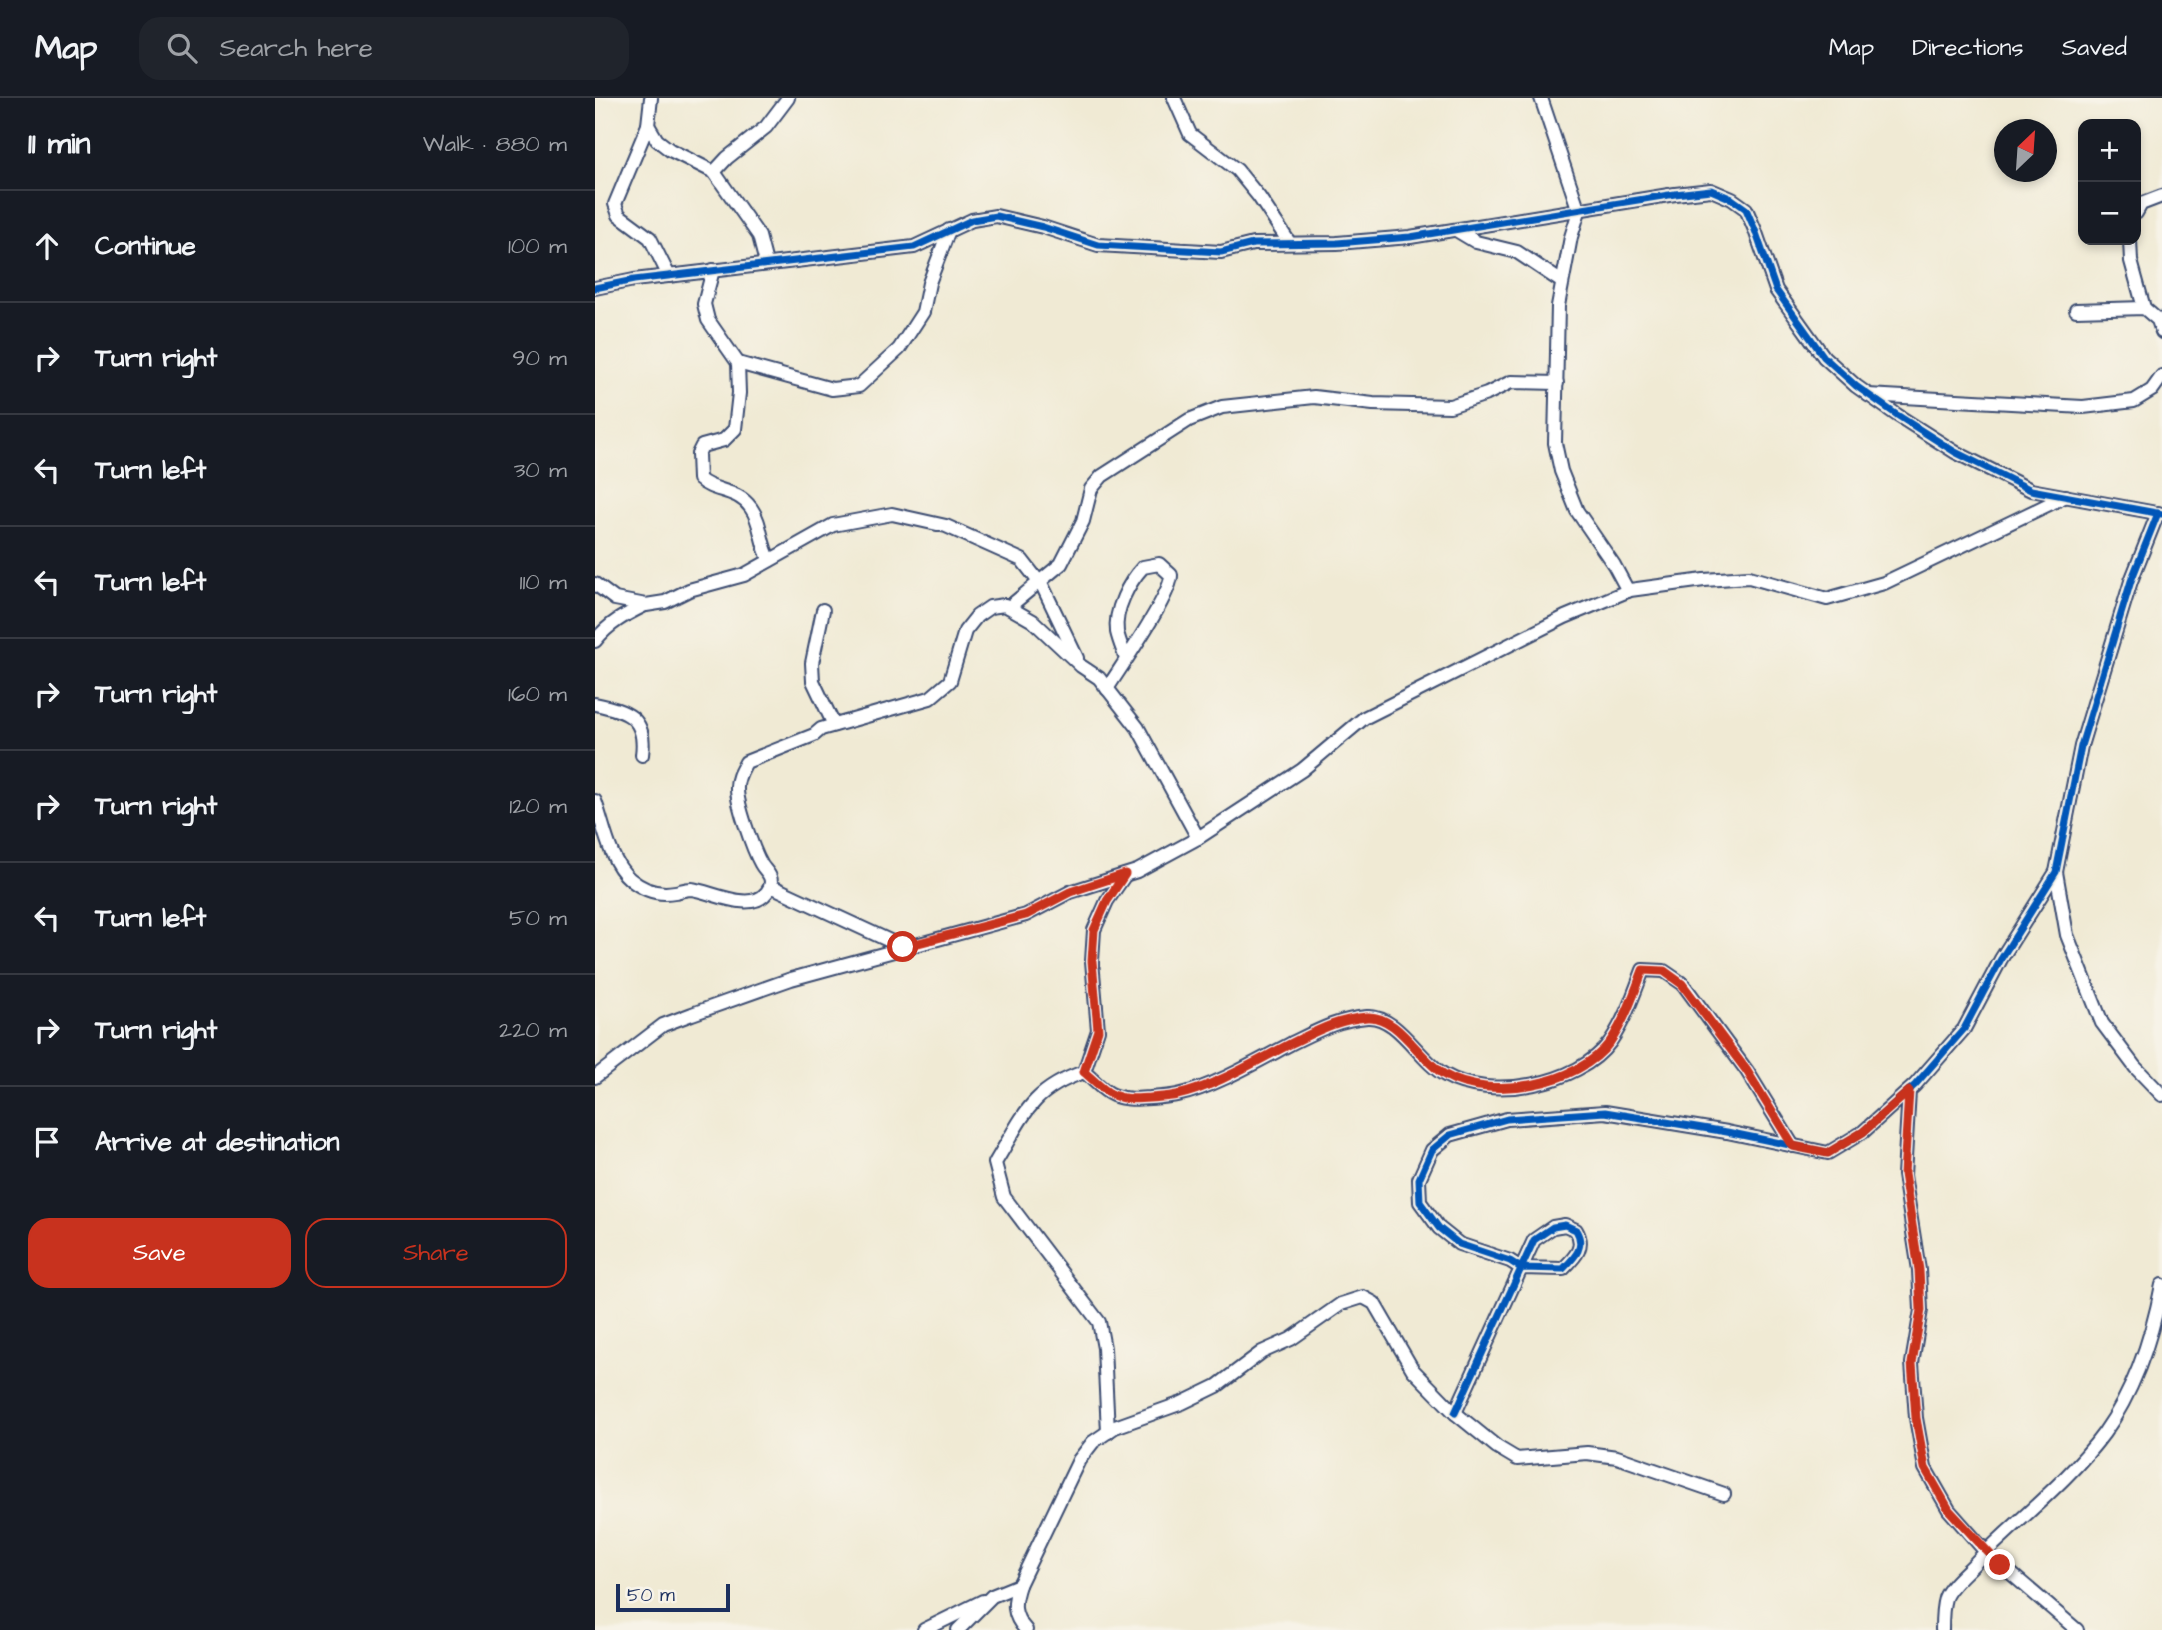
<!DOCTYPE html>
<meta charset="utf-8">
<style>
:root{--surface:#171b24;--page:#20242c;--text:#f1f3f6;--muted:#9ea1a6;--line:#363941;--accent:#c8321e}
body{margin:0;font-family:"Architects Daughter",sans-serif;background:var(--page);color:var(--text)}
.controls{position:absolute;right:21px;top:21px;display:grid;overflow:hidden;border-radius:14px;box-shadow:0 4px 10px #0003}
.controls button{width:63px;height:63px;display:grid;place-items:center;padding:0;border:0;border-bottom:2px solid var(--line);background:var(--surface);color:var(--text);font:35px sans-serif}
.compass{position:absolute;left:1399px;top:21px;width:63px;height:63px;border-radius:50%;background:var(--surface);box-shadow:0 4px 10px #0003;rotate:25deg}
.scale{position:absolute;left:21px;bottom:18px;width:114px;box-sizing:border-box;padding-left:7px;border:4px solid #1b2f5e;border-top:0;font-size:19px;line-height:24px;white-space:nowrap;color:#1b2f5e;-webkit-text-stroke:5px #f7f3e8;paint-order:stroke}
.stop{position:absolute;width:21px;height:21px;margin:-16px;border:5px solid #c8321e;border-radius:50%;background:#fff}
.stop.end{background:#c8321e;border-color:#fff;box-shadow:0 2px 7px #0008}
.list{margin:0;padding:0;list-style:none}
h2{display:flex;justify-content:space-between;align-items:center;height:91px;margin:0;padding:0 28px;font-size:30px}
h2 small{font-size:23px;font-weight:400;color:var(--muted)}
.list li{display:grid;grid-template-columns:46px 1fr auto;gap:21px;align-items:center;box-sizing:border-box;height:112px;padding:0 28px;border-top:2px solid var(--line)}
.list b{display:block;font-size:26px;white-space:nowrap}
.list em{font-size:23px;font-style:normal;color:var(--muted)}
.actions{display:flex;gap:14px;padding:21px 28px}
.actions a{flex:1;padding:16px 0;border:2px solid var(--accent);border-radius:21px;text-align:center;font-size:24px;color:var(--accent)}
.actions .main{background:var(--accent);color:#fff}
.icon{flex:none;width:38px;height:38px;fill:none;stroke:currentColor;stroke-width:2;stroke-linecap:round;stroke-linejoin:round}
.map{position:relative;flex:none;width:1567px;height:1532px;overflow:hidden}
header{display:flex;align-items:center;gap:42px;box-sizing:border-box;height:98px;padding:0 35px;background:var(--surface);border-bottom:2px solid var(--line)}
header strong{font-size:33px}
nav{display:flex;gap:38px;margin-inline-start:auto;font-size:24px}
.search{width:490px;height:63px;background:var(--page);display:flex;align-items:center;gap:18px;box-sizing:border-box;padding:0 24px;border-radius:21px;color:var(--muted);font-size:26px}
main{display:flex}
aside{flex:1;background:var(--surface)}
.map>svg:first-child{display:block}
</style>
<header>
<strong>Map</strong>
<div class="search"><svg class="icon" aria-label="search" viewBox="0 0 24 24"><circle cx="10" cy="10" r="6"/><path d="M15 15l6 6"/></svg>Search here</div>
<nav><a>Map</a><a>Directions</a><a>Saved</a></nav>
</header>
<main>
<aside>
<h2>11 min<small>Walk · 880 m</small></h2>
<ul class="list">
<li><svg class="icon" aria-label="ahead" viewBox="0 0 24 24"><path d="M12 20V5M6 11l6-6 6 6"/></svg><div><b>Continue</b></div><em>100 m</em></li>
<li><svg class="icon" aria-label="right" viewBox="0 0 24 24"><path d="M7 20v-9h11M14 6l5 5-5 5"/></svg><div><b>Turn right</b></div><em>90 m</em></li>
<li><svg class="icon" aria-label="left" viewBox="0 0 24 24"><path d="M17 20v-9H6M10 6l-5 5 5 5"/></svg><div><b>Turn left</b></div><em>30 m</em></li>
<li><svg class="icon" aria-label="left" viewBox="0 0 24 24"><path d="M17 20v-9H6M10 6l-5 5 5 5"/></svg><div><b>Turn left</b></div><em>110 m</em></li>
<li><svg class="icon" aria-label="right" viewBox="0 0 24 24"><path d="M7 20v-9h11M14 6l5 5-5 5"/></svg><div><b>Turn right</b></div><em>160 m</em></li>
<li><svg class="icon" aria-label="right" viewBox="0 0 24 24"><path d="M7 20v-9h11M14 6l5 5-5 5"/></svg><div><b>Turn right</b></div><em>120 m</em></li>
<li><svg class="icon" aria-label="left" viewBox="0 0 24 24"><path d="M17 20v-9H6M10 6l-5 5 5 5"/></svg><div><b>Turn left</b></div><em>50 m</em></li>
<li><svg class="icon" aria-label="right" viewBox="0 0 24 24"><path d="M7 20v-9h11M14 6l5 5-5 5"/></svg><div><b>Turn right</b></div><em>220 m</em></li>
<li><svg class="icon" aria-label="arrive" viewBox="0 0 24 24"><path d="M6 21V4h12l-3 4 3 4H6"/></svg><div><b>Arrive at destination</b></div></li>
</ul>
<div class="actions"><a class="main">Save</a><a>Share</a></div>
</aside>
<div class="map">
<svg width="1567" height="1532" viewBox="0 0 1567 1532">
<rect width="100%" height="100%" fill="#f7f3e8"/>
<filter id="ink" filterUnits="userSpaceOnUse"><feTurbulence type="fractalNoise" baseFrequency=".0143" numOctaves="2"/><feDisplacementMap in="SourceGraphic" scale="14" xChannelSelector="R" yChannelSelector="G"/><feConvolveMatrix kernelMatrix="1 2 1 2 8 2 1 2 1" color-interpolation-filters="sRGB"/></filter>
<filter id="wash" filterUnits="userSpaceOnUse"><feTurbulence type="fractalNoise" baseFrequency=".00686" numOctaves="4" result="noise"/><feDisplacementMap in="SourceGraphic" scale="28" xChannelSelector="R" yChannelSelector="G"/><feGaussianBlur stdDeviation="1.57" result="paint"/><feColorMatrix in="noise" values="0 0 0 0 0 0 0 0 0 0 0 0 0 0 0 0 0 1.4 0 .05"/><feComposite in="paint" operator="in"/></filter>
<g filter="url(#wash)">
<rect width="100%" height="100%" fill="#f0ead4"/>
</g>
<g filter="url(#ink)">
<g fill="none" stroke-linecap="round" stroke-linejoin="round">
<defs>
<g id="street">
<path d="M56,0L53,27L20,106L24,117L55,140L74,178"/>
<path d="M579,0L595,36L642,72L664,99L694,144"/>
<path d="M946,0L984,113L976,139L963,208L960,345L966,373L982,413L1019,467L1033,493"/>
<path d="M53,27L62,42L75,52L119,74L164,138L171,165"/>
<path d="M119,74L132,60L171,29L193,0"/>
<path d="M1541,115L1546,106L1567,98"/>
<path d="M861,132L881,144L922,154L967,184"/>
<path d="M1535,142L1536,163L1549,210"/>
<path d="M118,172L109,206L113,222L143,265L144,295L140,331L129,342L107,348L103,356L104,381C119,395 142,390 156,410C167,425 165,446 175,462"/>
<path d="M0,190L39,182L319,149L377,122L401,118L448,129L503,147L626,154L658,146L742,145L815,139L1080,96L1116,92L1137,101L1151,111L1160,132L1181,192L1229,259L1261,288L1302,317L1360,354L1436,392L1567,416"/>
<path d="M1481,212L1549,210L1563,222L1567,234"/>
<path d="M143,265L237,291L264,288L304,251L328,214L334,185L354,132"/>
<path d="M1273,297L1488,309L1539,303L1557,292L1567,278"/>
<path d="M0,486L20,501L51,507L70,504L94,492L149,477L238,427L297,416L351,428L427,462L448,489L482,560"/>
<path d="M414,509L466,466L488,423L496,391L507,378L594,322L627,309L719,299L778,306L855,308L892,296L916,284L962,285"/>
<path d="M228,512L217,565L218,583L239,627"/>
<path d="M0,543C14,525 30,517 50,507"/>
<path d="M512,591C525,570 577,496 576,477L564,466L548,469C534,484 519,512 522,534C524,543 528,552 531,561"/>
<path d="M0,606C32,613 52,619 47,657"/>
<path d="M0,703C9,728 14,763 35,781C48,792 64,797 80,794C85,793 91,791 96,791C116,793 156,816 172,794C176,789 177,784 175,779C173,774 168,770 166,766C158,752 141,704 142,689C142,679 147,672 151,664L219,637L226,631L335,600L355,583L370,533L382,518L395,509L410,507L438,523L486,568L504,580L543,630L603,740"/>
<path d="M1461,774L1472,837L1507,925L1540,969L1567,997"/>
<path d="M176,788L308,849"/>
<path d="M489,974L503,932L497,863L499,832L512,803L530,777"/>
<path d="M0,979L68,927L97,916L196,881L431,817L475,794L542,773L603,740L707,672L769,620L970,519L1035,492L1109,482L1154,479L1232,501L1289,485L1471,398"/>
<path d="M1314,993L1309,1077L1324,1172L1326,1212L1317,1265L1321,1320L1330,1370L1354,1412L1391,1454L1482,1532"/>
<path d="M860,1315L939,1142L958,1129L970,1127L981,1132C991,1149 980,1159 968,1171L926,1170L915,1163L864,1146L844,1130L825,1104L824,1081L837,1052L855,1037L912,1021L1010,1014L1132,1034L1233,1055L1268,1034L1320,987L1369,931L1406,861L1461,774L1486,648L1536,483L1563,415"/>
<path d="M513,1334L509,1250L504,1224L409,1099L400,1065C428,1019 435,992 489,974C498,981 508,993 518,997C530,1002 543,1001 555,1000C564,999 573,999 582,997C617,990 665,962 697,945C722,933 744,921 772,919C803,917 824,963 850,977C895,1003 984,987 1015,944C1030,922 1039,896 1048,872L1069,873L1088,886L1152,973L1198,1048"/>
<path d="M329,1532L388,1503"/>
<path d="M363,1532L397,1498L424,1487"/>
<path d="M431,1532C417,1517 418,1505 424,1487L484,1362L498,1344L520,1329L587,1305L622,1288L667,1254L696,1241L746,1206L768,1199L779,1205L818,1272L860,1315L902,1349L922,1361L992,1355L1022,1359L1129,1396"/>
<path d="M1347,1532C1347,1522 1347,1510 1350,1500C1355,1487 1372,1474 1381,1464C1423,1421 1473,1384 1509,1335C1540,1292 1557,1239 1567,1187"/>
</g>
</defs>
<use href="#street" stroke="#3b4b70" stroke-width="16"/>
<use href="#street" stroke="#fff" stroke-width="12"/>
<defs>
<g id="cycleway">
<path d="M0,190L39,182L319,149L377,122L401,118L448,129L503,147L626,154L658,146L742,145L815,139L1080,96L1116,92L1137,101L1151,111L1160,132L1181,192L1229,259L1261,288L1302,317L1360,354L1436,392L1567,416"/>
<path d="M860,1315L939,1142L958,1129L970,1127L981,1132C991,1149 980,1159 968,1171L926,1170L915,1163L864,1146L844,1130L825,1104L824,1081L837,1052L855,1037L912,1021L1010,1014L1132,1034L1233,1055L1268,1034L1320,987L1369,931L1406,861L1461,774L1486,648L1536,483L1563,415"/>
</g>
</defs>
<use href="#cycleway" stroke="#f7f3e8" stroke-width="11"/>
<use href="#cycleway" stroke="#0057b8" stroke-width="7"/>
</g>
</g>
<g fill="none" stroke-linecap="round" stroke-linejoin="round" filter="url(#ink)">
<path stroke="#c8321e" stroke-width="9" d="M308,849L431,817L475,794L530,776L512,803L499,832L497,863L503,932L489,974C498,981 508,993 518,997C530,1002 543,1001 555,1000C564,999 573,999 582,997C617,990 665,961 697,945C722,933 744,921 772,919C803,917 824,962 850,977C895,1003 984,987 1015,944C1030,922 1039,896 1048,872L1069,873L1087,886L1152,973L1198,1048L1233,1055L1268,1034L1314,993L1309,1076L1324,1172L1326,1212L1317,1265L1321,1320L1330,1370L1354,1412L1405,1467"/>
</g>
</svg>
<div class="controls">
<button>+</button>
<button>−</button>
</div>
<svg class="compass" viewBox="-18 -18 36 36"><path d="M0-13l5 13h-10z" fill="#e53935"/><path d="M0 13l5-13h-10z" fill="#9ea1a6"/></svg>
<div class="scale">50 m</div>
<div class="stop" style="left:308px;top:849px"></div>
<div class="stop end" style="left:1405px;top:1467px"></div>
</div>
</main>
